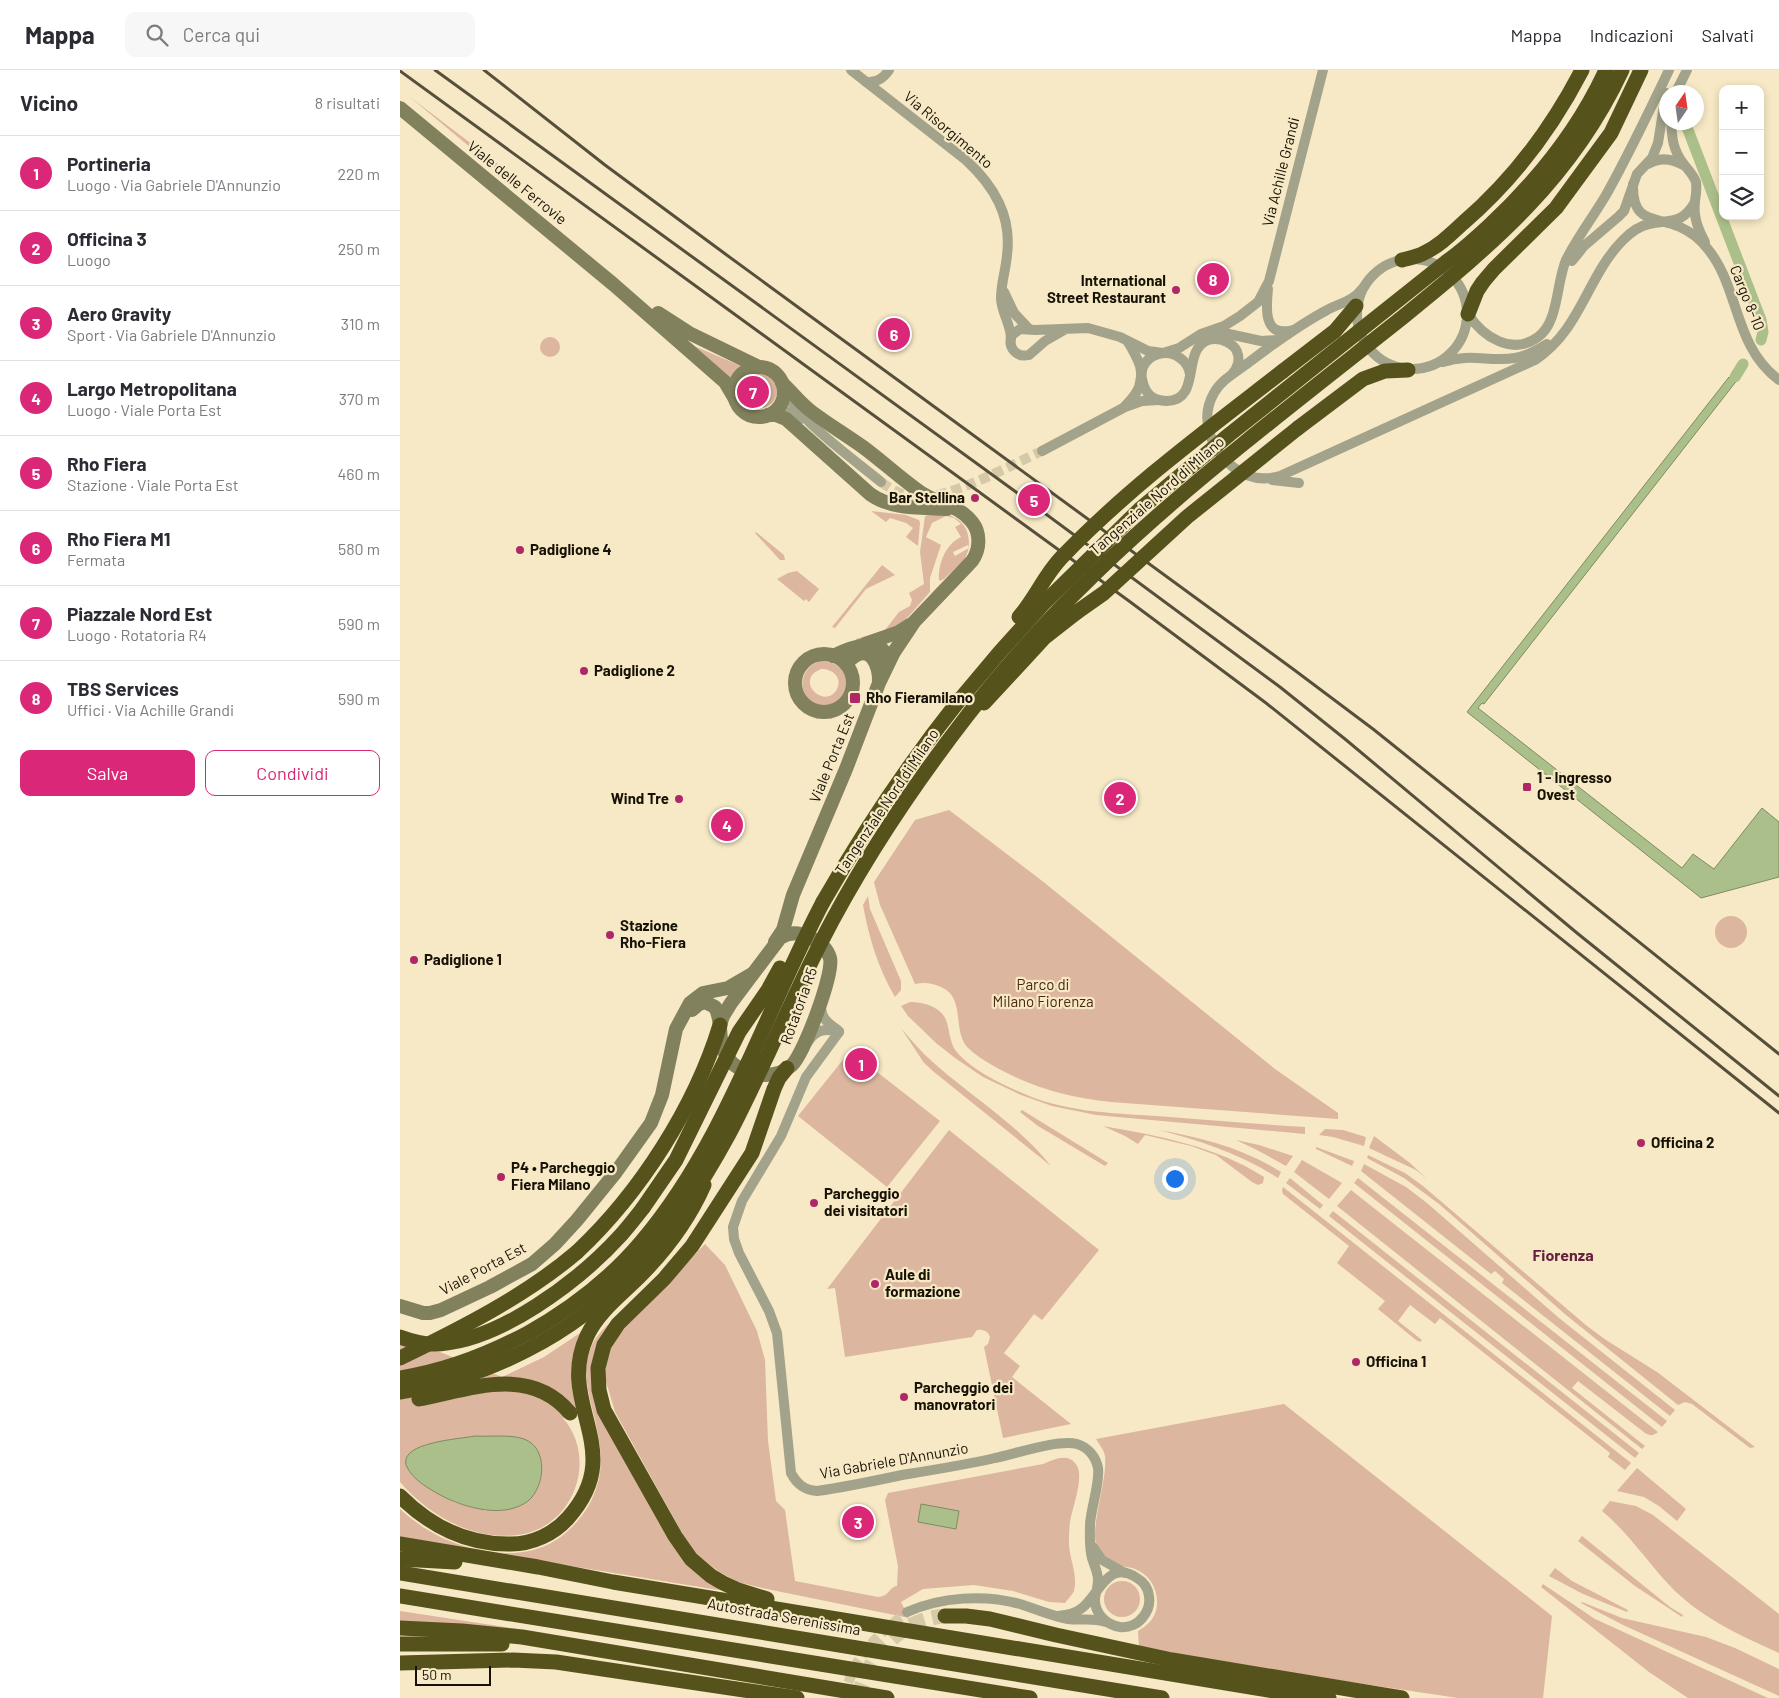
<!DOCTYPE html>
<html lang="it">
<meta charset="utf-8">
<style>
:root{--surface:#fff;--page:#f7f7f7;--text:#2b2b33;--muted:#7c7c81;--line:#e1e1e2;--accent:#db2777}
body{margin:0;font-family:Barlow,sans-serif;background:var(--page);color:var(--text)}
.controls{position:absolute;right:15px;top:15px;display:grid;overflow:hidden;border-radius:10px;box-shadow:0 2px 8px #0003}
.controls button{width:45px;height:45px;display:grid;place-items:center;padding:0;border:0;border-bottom:1px solid var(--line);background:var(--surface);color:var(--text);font:25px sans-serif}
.compass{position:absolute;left:1259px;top:15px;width:45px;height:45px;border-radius:50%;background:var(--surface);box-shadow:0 2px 8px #0003;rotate:13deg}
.scale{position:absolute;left:15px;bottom:12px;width:76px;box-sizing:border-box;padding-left:5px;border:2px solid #171206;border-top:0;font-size:14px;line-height:18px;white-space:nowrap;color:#171206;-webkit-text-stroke:4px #f7e9c5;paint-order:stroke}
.you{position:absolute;left:774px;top:1108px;width:18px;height:18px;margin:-12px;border:4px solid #fff;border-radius:50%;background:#1a73e8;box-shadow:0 0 0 8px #1a73e833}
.badge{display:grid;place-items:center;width:32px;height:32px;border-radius:50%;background:var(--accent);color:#fff;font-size:16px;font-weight:700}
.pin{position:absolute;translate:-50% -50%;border:2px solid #fff;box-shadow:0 1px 5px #0006}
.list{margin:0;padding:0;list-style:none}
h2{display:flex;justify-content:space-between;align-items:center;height:65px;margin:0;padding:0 20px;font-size:21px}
h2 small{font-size:16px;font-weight:400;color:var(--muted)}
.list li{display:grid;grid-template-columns:32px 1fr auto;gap:15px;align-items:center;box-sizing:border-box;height:75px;padding:0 20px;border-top:1px solid var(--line)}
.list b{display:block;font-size:19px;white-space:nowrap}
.list p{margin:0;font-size:16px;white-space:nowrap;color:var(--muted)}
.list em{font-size:16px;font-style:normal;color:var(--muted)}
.actions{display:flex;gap:10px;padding:15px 20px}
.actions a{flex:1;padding:11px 0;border:1px solid var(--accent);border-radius:10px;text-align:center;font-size:18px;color:var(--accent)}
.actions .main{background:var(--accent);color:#fff}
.icon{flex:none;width:28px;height:28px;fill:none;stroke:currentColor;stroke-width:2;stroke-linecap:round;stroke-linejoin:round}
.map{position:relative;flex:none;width:1379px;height:1628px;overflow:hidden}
header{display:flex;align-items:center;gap:30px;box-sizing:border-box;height:70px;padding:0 25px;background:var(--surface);border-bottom:1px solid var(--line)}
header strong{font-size:24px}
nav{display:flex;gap:28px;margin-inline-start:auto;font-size:18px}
.search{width:350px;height:45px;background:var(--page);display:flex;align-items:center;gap:12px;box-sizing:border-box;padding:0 18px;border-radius:10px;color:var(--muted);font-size:19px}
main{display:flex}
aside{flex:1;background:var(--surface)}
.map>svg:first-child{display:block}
</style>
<header>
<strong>Mappa</strong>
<div class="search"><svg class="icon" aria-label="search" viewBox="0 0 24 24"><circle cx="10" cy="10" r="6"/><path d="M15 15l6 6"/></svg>Cerca qui</div>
<nav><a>Mappa</a><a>Indicazioni</a><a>Salvati</a></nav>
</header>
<main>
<aside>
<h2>Vicino<small>8 risultati</small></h2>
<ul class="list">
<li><span class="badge">1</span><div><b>Portineria</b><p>Luogo · Via Gabriele D'Annunzio</p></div><em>220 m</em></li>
<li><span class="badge">2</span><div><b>Officina 3</b><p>Luogo</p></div><em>250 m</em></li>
<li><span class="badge">3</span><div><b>Aero Gravity</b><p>Sport · Via Gabriele D'Annunzio</p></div><em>310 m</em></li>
<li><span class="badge">4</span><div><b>Largo Metropolitana</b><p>Luogo · Viale Porta Est</p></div><em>370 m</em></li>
<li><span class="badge">5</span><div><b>Rho Fiera</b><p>Stazione · Viale Porta Est</p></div><em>460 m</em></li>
<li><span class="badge">6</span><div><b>Rho Fiera M1</b><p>Fermata</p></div><em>580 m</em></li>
<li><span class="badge">7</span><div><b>Piazzale Nord Est</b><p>Luogo · Rotatoria R4</p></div><em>590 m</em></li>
<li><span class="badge">8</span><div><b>TBS Services</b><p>Uffici · Via Achille Grandi</p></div><em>590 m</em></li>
</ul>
<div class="actions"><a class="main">Salva</a><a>Condividi</a></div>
</aside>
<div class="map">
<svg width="1379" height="1628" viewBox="0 0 1379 1628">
<rect width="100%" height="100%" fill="#f7e9c5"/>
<g fill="#ddb69f" fill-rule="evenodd">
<path d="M10,27L102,97L98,96L95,98Z"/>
<circle cx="150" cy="277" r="10"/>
<path d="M280,270L341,296L330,309Z"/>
<circle cx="360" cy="321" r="17"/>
<path d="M471,441L506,445L519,450L520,453L518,476L506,467L513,458L506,453L490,448L486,452Z"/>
<path d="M540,443C560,446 570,457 569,477L568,475L553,482L555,486L569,478L565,489L544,509L540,511L539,510C538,493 546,474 561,467L555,457L561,454L554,448L546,446L532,453L526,467L541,475L530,508V522L500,556L457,572L456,569L485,560L499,542L510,536L512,530L509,523L524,514L520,482L525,446Z"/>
<path d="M356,462L384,485L385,490H380L355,463Z"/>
<path d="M482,495L495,505L466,519L435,558L432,557Z"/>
<path d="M397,501L419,519L409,532L406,529L404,531L377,509L388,503Z"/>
<path d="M420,591C451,590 457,630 428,635C400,640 392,600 420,591ZM421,599C432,598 443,608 437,619C425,641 393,610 421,599Z"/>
<path d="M549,740L641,810L875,999L938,1043V1049L711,1032C667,1027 630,1017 592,995C583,990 574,984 567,977C552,959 566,928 541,917C532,913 524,912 515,914L480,835L474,812L515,750Z"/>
<path d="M468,826L470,839L501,911V920L495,927C478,898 469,868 463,835Z"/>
<circle cx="1331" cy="862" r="16"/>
<path d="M510,932C524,932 543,937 547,953C550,963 550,973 556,981C569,998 601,1014 620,1022C663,1042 710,1043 757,1046C806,1050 856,1054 905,1057V1064L696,1045L652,1036L621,1025L583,1007L555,988L536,973L508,946L501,936Z"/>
<path d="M501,958C508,967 516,975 524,984C565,1023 615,1051 651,1096L534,1002L524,993Z"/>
<path d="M450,981L540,1051L487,1117L398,1046Z"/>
<path d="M622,1040L708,1093L705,1096L638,1056L620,1042Z"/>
<path d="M703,1056C759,1066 816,1076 864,1107L863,1113L858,1115L852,1112L816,1085L791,1076L745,1065L738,1074L725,1066Z"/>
<path d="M925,1059L943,1060L966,1067L964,1076L933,1067L919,1065Z"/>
<path d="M549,1060L699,1180L642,1250L634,1244L604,1283L620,1296L612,1307L671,1354L603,1368L584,1277L588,1274L590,1267C588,1261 583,1259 577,1260L572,1267L445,1287L435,1218L427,1219Z"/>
<path d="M759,1060C803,1068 843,1078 881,1102L878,1108C841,1084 801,1071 759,1060Z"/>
<path d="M974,1066L1010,1093L1027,1109L1016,1100L969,1078Z"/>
<path d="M836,1070L859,1075L893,1086L886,1096L855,1079Z"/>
<path d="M916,1077L954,1091L952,1096L916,1079Z"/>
<path d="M968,1085L1005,1103L1023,1116L1187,1256L1206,1270L1257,1302L1355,1377L1350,1378L1292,1334L1285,1332L1278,1335L1166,1245L1039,1134L1004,1108L967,1088Z"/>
<path d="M902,1090L942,1113L929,1129L894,1102Z"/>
<path d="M964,1094L1006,1117L1027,1133L1159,1248L1275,1340L1270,1346L1102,1213L1104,1209L1095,1201L1091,1204L961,1101Z"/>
<path d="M890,1108L923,1135L920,1139L886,1113Z"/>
<path d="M958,1108L1267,1351L1262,1357L954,1113Z"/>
<path d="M883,1117L916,1143L1231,1393L1225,1400L1208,1387L1210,1383L1040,1248L1035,1254L1010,1235L998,1251L1022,1270L1020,1272L1016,1270L978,1239L985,1231L937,1193L949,1176L883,1124L882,1120Z"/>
<path d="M951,1120L1258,1362C1253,1366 1250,1366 1245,1363L1178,1311L1172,1318L1245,1376L1242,1379L937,1136Z"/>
<path d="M933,1141L1239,1383L1235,1388L929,1146Z"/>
<path d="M305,1174L325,1195L357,1261L365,1290L368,1371L376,1431L385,1440L395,1511L478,1527C490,1526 489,1517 497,1516L498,1496L485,1430L488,1423L643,1394C653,1390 667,1383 675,1393C686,1404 672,1438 670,1452C669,1459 669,1468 669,1475C670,1490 678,1506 674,1521C672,1525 667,1530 665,1533L649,1532L613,1521L574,1515L523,1519L501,1532L509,1548L362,1518L338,1512L318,1501L297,1485L281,1461L215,1342L205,1308L206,1292L210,1277L225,1256Z"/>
<path d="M210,1253L202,1268L207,1356L319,1517L318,1520L0,1468V1439C30,1467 69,1483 110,1483C133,1483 156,1474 172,1457C193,1436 204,1408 200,1378C196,1333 166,1290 210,1253Z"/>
<path d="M183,1261L176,1339L163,1348C199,1390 173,1458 118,1465C73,1471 28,1445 0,1412V1271L35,1280L102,1307L144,1287ZM22,1413L87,1441L54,1432Z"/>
<path d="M884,1334L1152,1546L1143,1628H1058L823,1593L739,1578L738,1561C748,1555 756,1548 757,1535C758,1519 750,1505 735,1499C730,1497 725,1497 720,1496C710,1493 702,1486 697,1477C689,1459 708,1409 705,1386C704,1380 699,1374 696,1369Z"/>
<path d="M1237,1398L1286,1439L1277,1451L1259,1436L1244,1427L1217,1421Z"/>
<path d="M1210,1431L1236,1436L1253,1445L1379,1544V1583C1341,1566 1304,1549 1274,1520C1249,1495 1230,1464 1202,1441Z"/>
<path d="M1182,1466L1270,1537L1283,1545L1282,1547L1235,1516L1178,1471Z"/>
<path d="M1155,1498L1172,1511L1228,1540L1227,1542L1183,1524L1149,1506Z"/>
<circle cx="722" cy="1529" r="18"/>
<path d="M1143,1514L1195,1549L1368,1628H1288L1249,1602L1141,1517Z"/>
<path d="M1182,1532L1222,1548L1306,1567L1335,1578L1379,1599V1626L1223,1555L1181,1533Z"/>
<path d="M0,1541L118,1559L0,1552Z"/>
</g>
<g fill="#abbf8a" stroke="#7f8b62">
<path d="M1329,307L1332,310L1335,307L1338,309L1084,634L1082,633L1078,638L1282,798L1293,784L1314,799L1362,738L1379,752V807L1301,828L1067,642Z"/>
<path d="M75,1366C90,1367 110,1364 124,1369C149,1378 145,1417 128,1431C104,1449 67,1438 44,1427C31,1420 12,1410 6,1395C0,1372 60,1369 75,1366Z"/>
<path d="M521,1434L559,1441L556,1459L518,1452Z"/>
</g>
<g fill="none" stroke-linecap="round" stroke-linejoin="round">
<g stroke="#abbf8a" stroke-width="11">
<path d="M1285,52L1361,250L1363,262L1361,270"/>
<path d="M1335,307L1343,294"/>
</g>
<g stroke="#d5c9a8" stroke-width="10" stroke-dasharray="10 5" stroke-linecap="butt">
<path d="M481,412C492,420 503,426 516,427C548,430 611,395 642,381"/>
<path d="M445,1627C452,1586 477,1566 507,1542"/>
</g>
<path stroke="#d5c9a8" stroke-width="15" stroke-dasharray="15 8" stroke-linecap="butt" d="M458,1628C468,1586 500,1549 545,1546"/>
<g stroke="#a3a38b" stroke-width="10">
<path d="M451,0L566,90C594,116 612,146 607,185C606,199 601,213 601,228C601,242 611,254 611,269"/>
<path d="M466,12C477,12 483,9 489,0"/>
<path d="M1276,22L1287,0"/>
<path d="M1271,52C1272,68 1273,80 1283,93C1287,99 1293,104 1296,112C1297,119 1296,125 1295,131C1293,147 1298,159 1305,172"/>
<path d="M1248,94C1260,87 1271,88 1283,95"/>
<path d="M1233,114C1232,154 1254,146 1280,157C1291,162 1300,169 1307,178C1340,217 1333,276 1379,310"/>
<circle cx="1012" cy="244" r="55"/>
<path d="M1172,191L1184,176L1218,147L1224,141L1237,104L1252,88L1258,73L1266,23"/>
<path d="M868,219C866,238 863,268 893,260"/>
<path d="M962,219C951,233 941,232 927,240C899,255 873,274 848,293C836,302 821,310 814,323C799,349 811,380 833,397C847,408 863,411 880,406L1135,290C1181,260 1187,206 1223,170C1231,162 1239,156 1249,154C1271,149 1282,155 1295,132"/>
<path d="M604,222L614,243L629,259"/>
<path d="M1068,244C1083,267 1112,286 1138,267C1159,252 1156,213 1166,190C1177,168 1193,147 1206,125C1229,84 1249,42 1269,0"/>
<path d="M666,259L645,271L629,285C616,288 607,277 612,265L620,259L635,260L688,258L720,267L748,281L763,283L779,278L801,264L824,256L840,246L858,232L869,211L923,0"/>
<path d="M815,261L861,271L877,270"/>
<path d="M728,272C733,280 737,287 740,296C742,305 741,314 747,322C751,328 759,331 767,331C802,330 781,280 808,270C815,268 821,269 827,272C840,278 842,292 833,303"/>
<path d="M1043,292C1070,283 1090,292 1115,288C1127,286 1137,280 1147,274"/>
<path d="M384,319C395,348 456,391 481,412"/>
<path d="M725,336C731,330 736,325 739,317C741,310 741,303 743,297C749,283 768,279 780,288C786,292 789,298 790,304"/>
<path d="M375,341L384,340L401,349"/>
<path d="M642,381L725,337L742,331L759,330"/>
<path d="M872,410L899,413"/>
<path d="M421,936C421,949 429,954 439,961"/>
<path d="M439,962L406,1007L381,1066L342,1131L333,1157L334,1169L339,1183L369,1241L377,1263L391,1403C397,1414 404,1420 417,1421C446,1417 474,1411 502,1405C533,1400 565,1395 595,1388C615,1384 658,1369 677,1374C688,1377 696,1387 698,1398C700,1413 691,1438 690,1454C690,1465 689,1478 692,1488C694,1495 698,1502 698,1510C698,1516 696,1522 695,1528C694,1543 706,1555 720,1557C729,1558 738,1554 743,1547C748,1541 750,1533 749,1526C748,1518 744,1512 737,1508C708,1488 699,1525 682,1538C675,1544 667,1545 658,1546"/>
<path d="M408,972C416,959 426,958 439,962"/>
<path d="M693,1477L702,1490L725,1503"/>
<path d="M507,1542C541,1527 584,1524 620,1534C636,1539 652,1546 668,1549C682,1551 690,1547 706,1552"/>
</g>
<g stroke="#81815d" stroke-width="14">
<path d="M0,38L213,214L325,312L335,329"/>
<path d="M258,243L289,263L359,297"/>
<circle cx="359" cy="322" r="25"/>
<path d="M368,345H376L386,349L470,424C492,440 521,437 547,439"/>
<path d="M465,574L499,562L510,555"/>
<circle cx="424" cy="613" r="29"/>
<path d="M433,586C449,578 490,562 487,596"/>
<path d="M451,589C470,572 480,596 479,612"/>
<path d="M375,872L383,860L393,825L446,699L479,613L494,582L514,552L572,491C580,480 581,463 572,452C558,434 537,434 520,422C500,408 482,391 463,377C446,365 428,354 412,342C401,334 392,322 382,313"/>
<path d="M292,940L299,934L305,932L315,937C324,953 316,972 328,988C333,996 344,1001 353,1003C368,1007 381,1005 392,995C404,983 434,904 430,888C427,878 418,871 409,867C399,862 389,862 380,868L331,933L323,946L320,955"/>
<path d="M0,1236L23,1243H30L41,1240L90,1217L132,1194L155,1174L177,1150L216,1102L251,1053L262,1025L276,959L290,933L303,923L328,918L352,904"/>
</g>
<g stroke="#55531b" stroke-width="15">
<path d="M1002,190C1009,188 1017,187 1024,183C1039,176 1051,164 1063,153C1112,111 1152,58 1182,0"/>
<path d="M1068,244L1077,221L1083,212L1094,199L1156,138L1211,63L1241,0"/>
<path d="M883,301L935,261L956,236"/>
<path d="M898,358L963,309L985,301L1008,300"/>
<path d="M584,633L645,567L677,542"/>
<path d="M423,832C463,762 507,696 557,633"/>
<path d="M177,1182C240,1123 295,1037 320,955"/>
<path d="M0,1267C11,1271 22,1274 33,1274C97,1274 180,1210 221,1165C229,1156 236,1147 243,1138"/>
<path d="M0,1426C30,1456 68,1475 111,1474C132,1474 154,1464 168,1448C229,1380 155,1335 187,1266C198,1242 221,1225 239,1207C266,1180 289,1149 304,1115"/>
<path d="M0,1474L138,1497L213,1512L874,1621L929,1628"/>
<path d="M0,1489L55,1492"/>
<path d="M0,1503L762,1628"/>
<path d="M0,1526L630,1628"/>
<path d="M367,1529L338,1520L323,1513L311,1506L291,1489L275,1466L204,1340L199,1320L198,1298L204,1275L218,1254L264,1209L292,1176L352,1083L374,1019L379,1008L387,998"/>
<path d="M545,1546H566L590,1549L656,1565L772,1590L1002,1628"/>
<path d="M0,1558L62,1561L122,1567L487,1628"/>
<path d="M0,1574H102"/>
<path d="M0,1593L113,1590L156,1592L397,1628"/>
</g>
<g stroke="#564f3c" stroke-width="3">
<path d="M35,0L616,422L880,617L945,669L1177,863L1379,1026"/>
<path d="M84,0L205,95L324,183L893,599L973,659L1379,984"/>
<path d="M0,1L729,531L866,633L1379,1043"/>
</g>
<g stroke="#55531b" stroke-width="15">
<path d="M677,542L704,523L787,447L898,358"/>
<path d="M619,547C635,529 644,506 661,488C728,418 807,360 883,301"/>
<path d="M557,633L599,583L644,533L740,439L830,364L1046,192C1062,181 1076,168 1090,155C1137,111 1179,59 1206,0"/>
<path d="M243,1138L276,1090L339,962L368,920L380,898"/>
<path d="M0,1288C60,1259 127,1225 177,1182"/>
<path d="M0,1308C44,1301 89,1284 128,1263C171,1239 210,1209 242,1171C325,1073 364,944 423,832"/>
<path d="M0,1322C87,1308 173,1265 234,1200C272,1160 303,1112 329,1064C362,1001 389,935 421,872C462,792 512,717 567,646C648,541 740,457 843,374C896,331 950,289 1003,247C1094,173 1171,109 1222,0"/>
<path d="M19,1329C71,1319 130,1295 170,1343"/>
</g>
</g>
<g fill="#b02768" stroke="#f7e9c5" stroke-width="2">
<circle cx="776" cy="220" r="5"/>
<circle cx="575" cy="428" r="5"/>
<circle cx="120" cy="480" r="5"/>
<circle cx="184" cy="601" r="5"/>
<rect x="449" y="622" width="12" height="12" rx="2.5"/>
<rect x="1122" y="712" width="10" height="10" rx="2.5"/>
<circle cx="279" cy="729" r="5"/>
<circle cx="210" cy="865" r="5"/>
<circle cx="14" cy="890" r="5"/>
<circle cx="1241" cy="1073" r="5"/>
<circle cx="101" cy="1107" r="5"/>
<circle cx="414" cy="1133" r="5"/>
<circle cx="475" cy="1214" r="5"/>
<circle cx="956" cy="1292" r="5"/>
<circle cx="504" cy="1327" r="5"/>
</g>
<g text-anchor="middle" stroke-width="4.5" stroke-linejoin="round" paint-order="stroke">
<g font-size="15" fill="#171206" stroke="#f7e9c5">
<text transform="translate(548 60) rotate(40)" y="5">Via Risorgimento</text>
<text transform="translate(881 102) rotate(-76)" y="5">Via Achille Grandi</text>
<text transform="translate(117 113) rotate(39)" y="5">Viale delle Ferrovie</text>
<text transform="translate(1347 228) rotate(68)" y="5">Cargo 8-10</text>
<text transform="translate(757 426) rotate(-41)" y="5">Tangenziale Nord di Milano</text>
<text transform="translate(432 688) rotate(-68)" y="5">Viale Porta Est</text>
<text transform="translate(487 732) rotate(-56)" y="5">Tangenziale Nord di Milano</text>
<text transform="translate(399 936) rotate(-70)" y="5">Rotatoria R5</text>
<text transform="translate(83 1199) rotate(-28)" y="5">Viale Porta Est</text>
<text transform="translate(494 1391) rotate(-10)" y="5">Via Gabriele D'Annunzio</text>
<text transform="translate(384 1547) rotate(10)" y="5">Autostrada Serenissima</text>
</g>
<g font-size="15" font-weight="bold" fill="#171206" stroke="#f7e9c5" text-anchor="start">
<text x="766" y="216" text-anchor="end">International<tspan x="766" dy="17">Street Restaurant</tspan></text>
<text x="565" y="433" text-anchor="end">Bar Stellina</text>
<text x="130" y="485">Padiglione 4</text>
<text x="194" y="606">Padiglione 2</text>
<text x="466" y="633">Rho Fieramilano</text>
<text x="1137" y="713">1 - Ingresso<tspan x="1137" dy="17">Ovest</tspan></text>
<text x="269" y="734" text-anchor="end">Wind Tre</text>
<text x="220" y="861">Stazione<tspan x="220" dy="17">Rho-Fiera</tspan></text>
<text x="24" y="895">Padiglione 1</text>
<text x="1251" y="1078">Officina 2</text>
<text x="111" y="1103">P4 • Parcheggio<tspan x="111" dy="17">Fiera Milano</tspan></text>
<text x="424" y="1129">Parcheggio<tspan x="424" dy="17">dei visitatori</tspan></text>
<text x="485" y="1210">Aule di<tspan x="485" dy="17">formazione</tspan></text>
<text x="966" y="1297">Officina 1</text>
<text x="514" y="1323">Parcheggio dei<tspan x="514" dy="17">manovratori</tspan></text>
</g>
<g font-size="15" fill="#4a270f" stroke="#f7e9c5">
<text x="643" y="920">Parco di<tspan x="643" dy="17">Milano Fiorenza</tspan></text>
</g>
<g font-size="16" font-weight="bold" fill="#64223e" stroke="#f7e9c5">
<text x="1163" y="1191">Fiorenza</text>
</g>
</g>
</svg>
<div class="controls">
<button>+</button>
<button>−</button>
<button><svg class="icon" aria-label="layers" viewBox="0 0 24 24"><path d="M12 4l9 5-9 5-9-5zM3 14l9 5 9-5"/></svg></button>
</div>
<svg class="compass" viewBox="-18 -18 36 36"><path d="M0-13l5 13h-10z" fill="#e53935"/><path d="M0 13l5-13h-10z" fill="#7c7c81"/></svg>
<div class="scale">50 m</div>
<div class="you"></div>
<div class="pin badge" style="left:461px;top:994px">1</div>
<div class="pin badge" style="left:720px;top:728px">2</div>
<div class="pin badge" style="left:458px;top:1452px">3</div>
<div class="pin badge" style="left:327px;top:755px">4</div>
<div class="pin badge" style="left:634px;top:430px">5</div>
<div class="pin badge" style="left:494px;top:264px">6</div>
<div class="pin badge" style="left:353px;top:322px">7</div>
<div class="pin badge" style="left:813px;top:209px">8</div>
</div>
</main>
